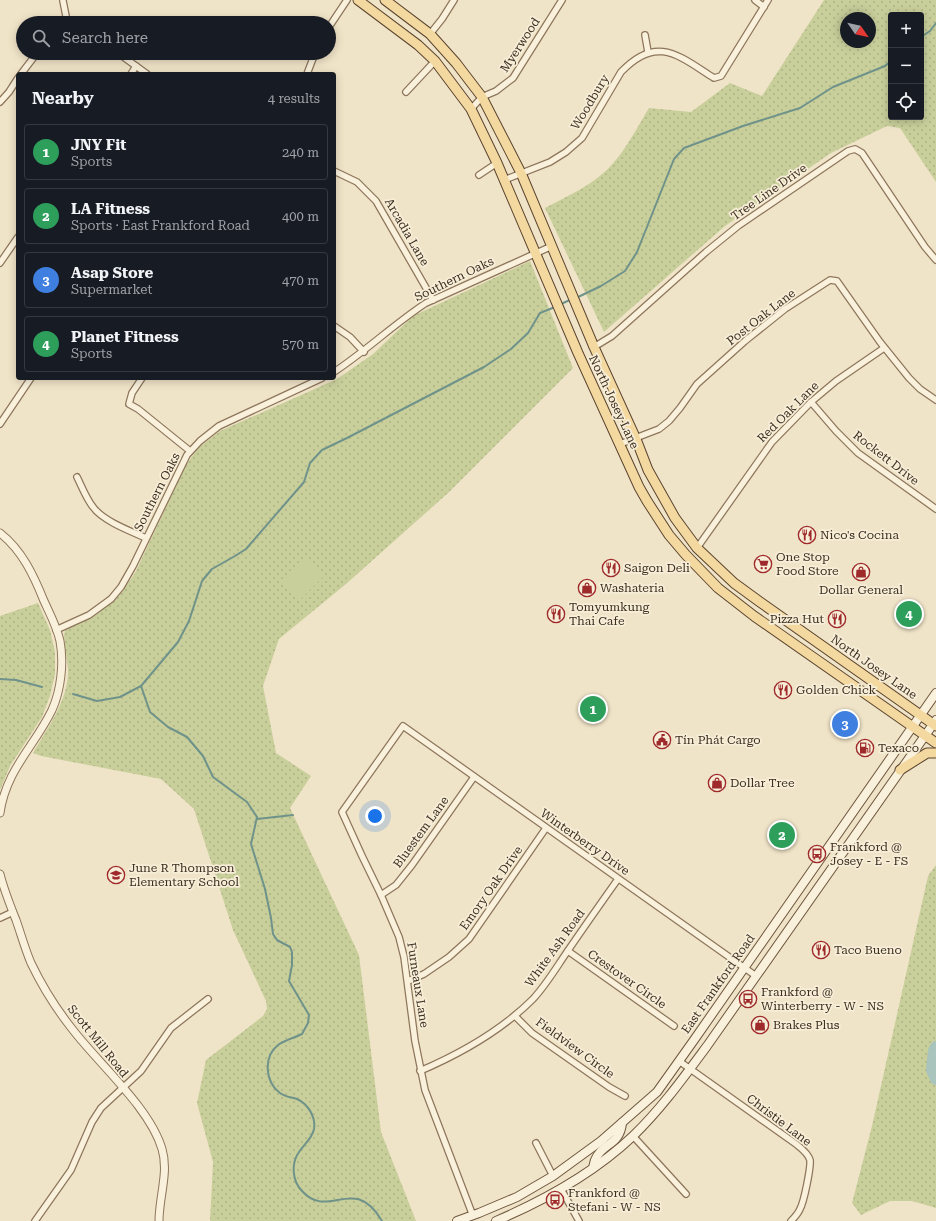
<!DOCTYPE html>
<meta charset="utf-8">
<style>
:root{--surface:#171b24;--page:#20242c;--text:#f1f3f6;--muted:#9ea1a6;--line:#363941;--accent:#db2777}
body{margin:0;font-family:"Roboto Serif",serif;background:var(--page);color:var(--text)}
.controls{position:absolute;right:12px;top:12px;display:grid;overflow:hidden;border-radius:4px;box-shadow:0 2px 10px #0003}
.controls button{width:36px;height:36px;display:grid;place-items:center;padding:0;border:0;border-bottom:1px solid var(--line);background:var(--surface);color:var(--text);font:20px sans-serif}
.compass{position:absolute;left:840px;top:12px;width:36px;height:36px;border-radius:50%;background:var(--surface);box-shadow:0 2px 10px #0003;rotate:124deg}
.you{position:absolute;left:375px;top:816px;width:14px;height:14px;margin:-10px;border:3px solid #fff;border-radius:50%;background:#1a73e8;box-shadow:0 0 0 6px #1a73e833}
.badge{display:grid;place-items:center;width:26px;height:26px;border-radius:50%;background:var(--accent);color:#fff;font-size:13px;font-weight:700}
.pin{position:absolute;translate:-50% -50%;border:2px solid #fff;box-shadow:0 1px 4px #0006}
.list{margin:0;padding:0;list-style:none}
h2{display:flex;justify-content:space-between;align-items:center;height:52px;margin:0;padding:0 16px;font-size:17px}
h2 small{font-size:13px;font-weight:400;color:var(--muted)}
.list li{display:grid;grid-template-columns:26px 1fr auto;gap:12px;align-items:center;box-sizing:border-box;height:56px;margin:0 8px 8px;padding:0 8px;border:1px solid var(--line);border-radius:4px}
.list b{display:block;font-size:15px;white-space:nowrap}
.list p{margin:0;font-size:13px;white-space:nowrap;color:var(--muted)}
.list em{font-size:13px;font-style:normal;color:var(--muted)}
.icon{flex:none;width:22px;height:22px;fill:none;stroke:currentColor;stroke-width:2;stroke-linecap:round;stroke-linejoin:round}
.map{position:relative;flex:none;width:936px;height:1221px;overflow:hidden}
.search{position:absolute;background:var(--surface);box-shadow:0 2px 10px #0003;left:16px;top:16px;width:320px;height:44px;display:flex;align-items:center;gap:10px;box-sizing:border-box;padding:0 14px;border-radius:22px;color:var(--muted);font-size:15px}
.panel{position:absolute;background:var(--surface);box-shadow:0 2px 10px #0003;left:16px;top:72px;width:320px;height:308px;border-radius:4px}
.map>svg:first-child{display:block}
</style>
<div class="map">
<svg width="936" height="1221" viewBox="0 0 936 1221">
<defs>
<pattern id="grass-dots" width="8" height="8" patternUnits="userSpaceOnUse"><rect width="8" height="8" fill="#c9cf9b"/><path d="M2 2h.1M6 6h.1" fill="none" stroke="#aeb285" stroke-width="1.8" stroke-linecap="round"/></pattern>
</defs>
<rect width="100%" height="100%" fill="#f0e4c8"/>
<g fill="url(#grass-dots)" fill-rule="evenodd">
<path d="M824,0H936V182L900,128L887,126L831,153L725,226L604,332L545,208C564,198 584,189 601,175C622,158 635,131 649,108L691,112L730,83L762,96ZM891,15H921V117H891ZM846,18H870V42H846Z"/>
<path d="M530,261L573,368L448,493L346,584L279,639L263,686L276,753L311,776L290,808L359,955L381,1132L416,1221H210L213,1162L197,1103L206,1060L263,1016L267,1009L266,1001L233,930L194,809L161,779L41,756L33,753C47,729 69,699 68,670C67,659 65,647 64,636L65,630L96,615L119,596L135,573L186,465L198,448L220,431L337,379L373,354L413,316Z"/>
<path d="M38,603L50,630L55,652V674L50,696L42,717L10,766L0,790V616Z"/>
<path d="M936,865V1208L912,1201H890L861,1215L852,1203L872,1126L928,876Z"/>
</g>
<path fill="#c9cf9b" d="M306,560L323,577L301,599L284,582Z"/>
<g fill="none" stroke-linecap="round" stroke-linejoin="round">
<g stroke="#6f938a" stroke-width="2">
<path d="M921,37L930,31L936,23"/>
<path d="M576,298L601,286L625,271L637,252L674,159L684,148L743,126L800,108L833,87L885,66L891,61"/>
<path d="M561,304L572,299"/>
<path d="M0,679L16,680L42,687"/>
<path d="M73,694L97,701L120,697L141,686"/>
<path d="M257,819L293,815"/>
<path d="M382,1221C354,1173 329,1221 302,1191C292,1181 291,1163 299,1152C304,1144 312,1139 314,1129C316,1117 308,1104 297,1099C291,1097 285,1097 280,1093C265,1082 263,1057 278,1045C285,1040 294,1038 302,1034L308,1023L309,1015L289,981L292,965V952L290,947L277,940L273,934L271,918L265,889L251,844L257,817L247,802L213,777L203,756L187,737L168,727L150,712L141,686L178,642L189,621L202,581L212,569L235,556L246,549L304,482L310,463L322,450L347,438L484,367L511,349L528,333L540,313L555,307"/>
</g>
<path stroke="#a9c4bc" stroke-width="12" d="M936,1047L934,1051L932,1070L936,1079"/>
<defs>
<g id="minor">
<path d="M755,0L764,7"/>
<path d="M63,1L67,21"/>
<path d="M63,23C68,20 72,19 77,23"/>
<path d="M329,27L347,0"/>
<path d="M430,34L442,19L454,0"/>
<path d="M645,35L648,52"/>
<path d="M118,53L147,74"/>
<path d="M21,74L37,53"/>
<path d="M131,74L136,66"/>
<path d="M307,74L315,53"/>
<path d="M406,92L435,61"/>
<path d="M0,102L9,92L18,78"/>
<path d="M471,109L482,97L496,91L513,78L562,0"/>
<path d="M334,171L357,182L376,201L433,300"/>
<path d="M479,175L497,163"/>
<path d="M504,180L550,162L566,152L582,138L621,72C657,34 679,56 714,78L721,76L768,0"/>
<path d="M0,263L18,237"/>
<path d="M334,326L350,337L364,352"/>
<path d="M594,347L612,336L706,252L738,226L848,151L855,149L862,153L925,247L936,260"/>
<path d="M334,372C366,351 394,324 426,303L552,246"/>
<path d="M142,378L132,393L129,404L138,409L190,451"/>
<path d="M811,402L836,431L858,453L936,509"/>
<path d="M0,424L31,378"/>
<path d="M620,444L659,429L669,421L680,408L697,384L745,341L785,309L830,280L837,281L880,342L909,378L920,389L936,400"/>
<path d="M77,477C82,487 86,498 93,507C103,521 130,531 146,538"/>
<path d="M697,548L772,442L811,402L836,381L884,348"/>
<path d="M56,630L89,615L111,599L121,587L133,566L187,455L200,441L219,426L322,378"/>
<path d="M381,895L396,885L412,865L474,777"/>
<path d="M0,918L13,912"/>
<path d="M568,951L674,1026"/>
<path d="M408,981L424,974L449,957L469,939L546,828"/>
<path d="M515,1016L532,1033L609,1087L625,1096"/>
<path d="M679,1061L796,1144C801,1148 808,1153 810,1160C811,1167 804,1202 800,1209C798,1214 795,1217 791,1221"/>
<path d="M420,1071C462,1053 501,1031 533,999C546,985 556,968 567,952C584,927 601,903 618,879"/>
<path d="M633,1136L686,1194"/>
<path d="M536,1143L553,1176"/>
<path d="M561,1189L579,1221"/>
<path d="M473,1216L425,1090L415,1041L404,957L399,937L381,895L362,856L342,812L403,726L756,976"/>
<path d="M35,1221L71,1170L92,1122L101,1108L141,1071L171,1028L208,999"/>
</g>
<g id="tertiary">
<path d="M0,533C22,550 34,576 44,601C50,614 57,627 60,641C64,663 61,690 52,710C34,747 6,770 0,813"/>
<path d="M0,874C4,890 10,905 16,920C21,934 25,949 31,963C42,986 57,1010 73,1030C99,1064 150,1108 162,1149C169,1172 159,1197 159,1221"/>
</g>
<g id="secondary">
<path d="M593,1168C594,1165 594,1161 596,1158C603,1143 620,1145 622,1123"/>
<path d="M457,1221L479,1213L517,1197L553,1176L601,1141L657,1092L694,1040L936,693"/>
<path d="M496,1221C545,1200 594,1173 633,1136C661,1109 684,1077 707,1046L936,720"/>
</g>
<g id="primary">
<path d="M358,0L418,45L435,61L471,109L497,163L578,353L639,487L647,501L669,535L686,555L718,588L754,616L936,743"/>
<path d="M385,0L430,34L456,63L482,97L521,173L594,347L636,439L648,470L675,518L697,548L734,583L760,602L936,726"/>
<path d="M900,770L927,753H936"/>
</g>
</defs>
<use href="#minor" stroke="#8d765c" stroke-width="8"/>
<use href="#tertiary" stroke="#8d765c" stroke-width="9"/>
<use href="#secondary" stroke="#6f573f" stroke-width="10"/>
<use href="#primary" stroke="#5b4430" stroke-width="11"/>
<use href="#minor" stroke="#faf1dc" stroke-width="5.5"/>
<use href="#tertiary" stroke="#faf1dc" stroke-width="7"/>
<use href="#secondary" stroke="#faf1dc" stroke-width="8"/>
<use href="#primary" stroke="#f3d9a0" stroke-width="9"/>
</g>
<defs>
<symbol id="restaurant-ring" viewBox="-11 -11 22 22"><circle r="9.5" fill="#f7eed8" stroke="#9e2a2b" stroke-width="1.5"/><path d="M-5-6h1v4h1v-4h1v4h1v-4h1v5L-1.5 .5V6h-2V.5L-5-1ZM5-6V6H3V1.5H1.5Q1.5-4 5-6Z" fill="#9e2a2b"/></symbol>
<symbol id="supermarket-ring" viewBox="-11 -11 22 22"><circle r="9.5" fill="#f7eed8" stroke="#9e2a2b" stroke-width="1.5"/><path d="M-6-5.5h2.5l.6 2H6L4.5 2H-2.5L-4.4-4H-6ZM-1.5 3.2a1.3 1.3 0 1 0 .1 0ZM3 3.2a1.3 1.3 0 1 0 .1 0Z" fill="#9e2a2b"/></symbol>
<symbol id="shop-ring" viewBox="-11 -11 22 22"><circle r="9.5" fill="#f7eed8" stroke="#9e2a2b" stroke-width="1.5"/><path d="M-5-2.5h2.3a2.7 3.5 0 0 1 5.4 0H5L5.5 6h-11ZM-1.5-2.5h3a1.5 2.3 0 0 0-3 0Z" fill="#9e2a2b"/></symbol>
<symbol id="civic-ring" viewBox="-11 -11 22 22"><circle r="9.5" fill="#f7eed8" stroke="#9e2a2b" stroke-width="1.5"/><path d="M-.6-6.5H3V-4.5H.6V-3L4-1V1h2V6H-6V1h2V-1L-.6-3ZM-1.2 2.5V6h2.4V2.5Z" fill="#9e2a2b"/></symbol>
<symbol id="fuel-ring" viewBox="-11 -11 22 22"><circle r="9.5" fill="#f7eed8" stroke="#9e2a2b" stroke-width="1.5"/><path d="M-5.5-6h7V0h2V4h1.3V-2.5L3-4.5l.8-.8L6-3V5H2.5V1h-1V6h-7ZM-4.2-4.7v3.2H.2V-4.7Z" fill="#9e2a2b"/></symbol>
<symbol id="bus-ring" viewBox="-11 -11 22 22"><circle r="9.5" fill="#f7eed8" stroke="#9e2a2b" stroke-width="1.5"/><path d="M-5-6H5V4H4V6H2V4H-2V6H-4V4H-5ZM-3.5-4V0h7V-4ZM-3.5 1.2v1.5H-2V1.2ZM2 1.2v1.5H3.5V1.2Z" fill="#9e2a2b"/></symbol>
<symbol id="school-ring" viewBox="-11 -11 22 22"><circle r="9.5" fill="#f7eed8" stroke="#9e2a2b" stroke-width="1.5"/><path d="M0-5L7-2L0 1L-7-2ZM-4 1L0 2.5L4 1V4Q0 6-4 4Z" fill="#9e2a2b"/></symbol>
</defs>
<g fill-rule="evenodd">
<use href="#restaurant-ring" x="797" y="525" width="20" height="20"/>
<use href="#supermarket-ring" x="753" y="554" width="20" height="20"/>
<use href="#restaurant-ring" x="601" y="558" width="20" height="20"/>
<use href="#shop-ring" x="851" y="562" width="20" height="20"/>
<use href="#shop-ring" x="577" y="578" width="20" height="20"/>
<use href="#restaurant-ring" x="546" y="604" width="20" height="20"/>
<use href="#restaurant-ring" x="827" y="609" width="20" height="20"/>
<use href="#restaurant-ring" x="773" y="680" width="20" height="20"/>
<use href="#civic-ring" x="652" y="730" width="20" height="20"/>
<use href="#fuel-ring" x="855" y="738" width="20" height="20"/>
<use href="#shop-ring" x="707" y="773" width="20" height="20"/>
<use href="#bus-ring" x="807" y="844" width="20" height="20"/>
<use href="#school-ring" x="106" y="865" width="20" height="20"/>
<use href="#restaurant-ring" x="811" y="940" width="20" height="20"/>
<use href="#bus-ring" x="738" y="989" width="20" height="20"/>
<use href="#shop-ring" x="750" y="1015" width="20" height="20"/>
<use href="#bus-ring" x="545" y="1190" width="20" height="20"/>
</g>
<g text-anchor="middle" stroke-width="3.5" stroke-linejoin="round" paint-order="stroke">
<g font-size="12" fill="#3d2e20" stroke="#f7eed8">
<text transform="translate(520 45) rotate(-57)" y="4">Myerwood</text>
<text transform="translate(590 102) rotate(-59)" y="4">Woodbury</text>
<text transform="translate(769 192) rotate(-35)" y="4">Tree Line Drive</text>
<text transform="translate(407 232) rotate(60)" y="4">Arcadia Lane</text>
<text transform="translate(454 279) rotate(-26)" y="4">Southern Oaks</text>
<text transform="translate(761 317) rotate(-38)" y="4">Post Oak Lane</text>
<text transform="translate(614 402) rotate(65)" y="4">North Josey Lane</text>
<text transform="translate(788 412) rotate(-45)" y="4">Red Oak Lane</text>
<text transform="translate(886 458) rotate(38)" y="4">Rockett Drive</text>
<text transform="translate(157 492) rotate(-63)" y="4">Southern Oaks</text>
<text transform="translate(874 667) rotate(35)" y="4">North Josey Lane</text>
<text transform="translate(421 832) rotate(-54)" y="4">Bluestem Lane</text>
<text transform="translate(585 842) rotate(35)" y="4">Winterberry Drive</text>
<text transform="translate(491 888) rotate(-55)" y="4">Emory Oak Drive</text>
<text transform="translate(555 948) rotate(-54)" y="4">White Ash Road</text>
<text transform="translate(627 979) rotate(35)" y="4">Crestover Circle</text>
<text transform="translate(718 984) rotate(-55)" y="4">East Frankford Road</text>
<text transform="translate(418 985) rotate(81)" y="4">Furneaux Lane</text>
<text transform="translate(98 1041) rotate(51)" y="4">Scott Mill Road</text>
<text transform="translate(575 1048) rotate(36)" y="4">Fieldview Circle</text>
<text transform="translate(779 1120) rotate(37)" y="4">Christie Lane</text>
</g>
<g font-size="12" fill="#3d2e20" stroke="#f7eed8" text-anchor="start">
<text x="820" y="539">Nico's Cocina</text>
<text x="776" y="561">One Stop<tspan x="776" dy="14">Food Store</tspan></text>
<text x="624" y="572">Saigon Deli</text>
<text x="600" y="592">Washateria</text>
<text x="861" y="594" text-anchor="middle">Dollar General</text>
<text x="569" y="611">Tomyumkung<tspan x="569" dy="14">Thai Cafe</tspan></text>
<text x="824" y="623" text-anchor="end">Pizza Hut</text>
<text x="796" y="694">Golden Chick</text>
<text x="675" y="744">Tín Phát Cargo</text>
<text x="878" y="752">Texaco</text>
<text x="730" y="787">Dollar Tree</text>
<text x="830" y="851">Frankford @<tspan x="830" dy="14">Josey - E - FS</tspan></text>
<text x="129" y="872">June R Thompson<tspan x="129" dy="14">Elementary School</tspan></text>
<text x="834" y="954">Taco Bueno</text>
<text x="761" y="996">Frankford @<tspan x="761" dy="14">Winterberry - W - NS</tspan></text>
<text x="773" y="1029">Brakes Plus</text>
<text x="568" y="1197">Frankford @<tspan x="568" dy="14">Stefani - W - NS</tspan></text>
</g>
</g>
</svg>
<div class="controls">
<button>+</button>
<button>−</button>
<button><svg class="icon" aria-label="locate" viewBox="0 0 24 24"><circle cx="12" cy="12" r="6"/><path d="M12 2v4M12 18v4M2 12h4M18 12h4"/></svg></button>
</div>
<svg class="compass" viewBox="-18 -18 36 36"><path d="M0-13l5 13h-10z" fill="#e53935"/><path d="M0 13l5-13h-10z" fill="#9ea1a6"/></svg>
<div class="you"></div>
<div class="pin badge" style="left:593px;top:709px;background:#2e9e5b">1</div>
<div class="pin badge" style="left:782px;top:835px;background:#2e9e5b">2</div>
<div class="pin badge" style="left:845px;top:724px;background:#3f7fe0">3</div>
<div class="pin badge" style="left:909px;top:614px;background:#2e9e5b">4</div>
<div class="search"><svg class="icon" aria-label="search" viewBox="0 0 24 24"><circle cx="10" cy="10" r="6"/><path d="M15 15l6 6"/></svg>Search here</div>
<section class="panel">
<h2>Nearby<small>4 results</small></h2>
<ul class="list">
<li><span class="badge" style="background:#2e9e5b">1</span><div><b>JNY Fit</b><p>Sports</p></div><em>240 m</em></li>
<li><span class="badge" style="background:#2e9e5b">2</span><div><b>LA Fitness</b><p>Sports · East Frankford Road</p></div><em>400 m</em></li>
<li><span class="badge" style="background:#3f7fe0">3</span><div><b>Asap Store</b><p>Supermarket</p></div><em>470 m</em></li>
<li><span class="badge" style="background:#2e9e5b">4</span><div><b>Planet Fitness</b><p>Sports</p></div><em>570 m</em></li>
</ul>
</section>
</div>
